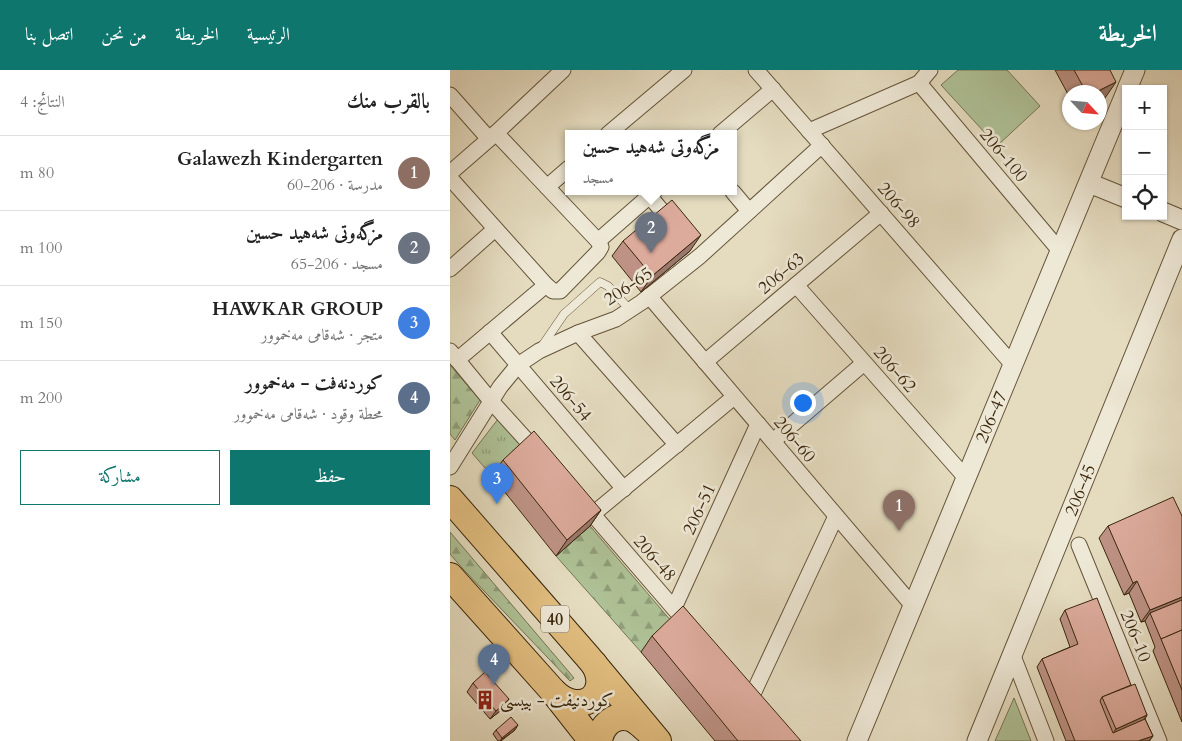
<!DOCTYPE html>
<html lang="ar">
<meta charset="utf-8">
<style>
:root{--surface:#fff;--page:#f2f2f2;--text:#222;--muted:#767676;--line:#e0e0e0;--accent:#0f766e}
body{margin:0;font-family:Cardo,Amiri,serif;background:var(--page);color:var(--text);direction:rtl}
.controls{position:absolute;right:15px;top:15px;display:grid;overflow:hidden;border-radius:0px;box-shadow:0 1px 4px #0004}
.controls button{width:45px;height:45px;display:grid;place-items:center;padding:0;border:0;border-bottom:1px solid var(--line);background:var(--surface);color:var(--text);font:25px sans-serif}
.compass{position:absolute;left:612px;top:15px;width:45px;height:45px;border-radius:50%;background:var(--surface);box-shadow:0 1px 4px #0004;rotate:116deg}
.you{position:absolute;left:352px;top:332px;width:18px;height:18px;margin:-12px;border:4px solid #fff;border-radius:50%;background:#1a73e8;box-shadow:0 0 0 8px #1a73e833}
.badge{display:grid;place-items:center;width:32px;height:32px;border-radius:50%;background:var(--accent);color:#fff;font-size:16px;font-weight:700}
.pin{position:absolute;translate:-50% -41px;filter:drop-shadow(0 1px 2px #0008)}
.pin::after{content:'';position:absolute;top:26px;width:18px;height:15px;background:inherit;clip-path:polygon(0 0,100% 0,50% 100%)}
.popup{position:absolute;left:115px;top:60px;width:172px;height:65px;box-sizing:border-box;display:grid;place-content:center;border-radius:0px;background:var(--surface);filter:drop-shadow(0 1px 4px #0005);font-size:16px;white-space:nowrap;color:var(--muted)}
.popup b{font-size:19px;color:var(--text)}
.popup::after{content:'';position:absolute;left:50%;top:100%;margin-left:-10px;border:10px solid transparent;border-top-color:var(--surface)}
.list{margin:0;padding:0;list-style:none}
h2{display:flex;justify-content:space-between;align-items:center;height:65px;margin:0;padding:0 20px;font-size:21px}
h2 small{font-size:16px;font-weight:400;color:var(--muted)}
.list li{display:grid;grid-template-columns:32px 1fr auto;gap:15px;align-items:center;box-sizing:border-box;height:75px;padding:0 20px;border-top:1px solid var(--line)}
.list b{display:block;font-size:19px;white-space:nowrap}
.list p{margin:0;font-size:16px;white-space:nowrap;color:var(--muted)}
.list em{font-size:16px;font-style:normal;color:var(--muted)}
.actions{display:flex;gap:10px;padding:15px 20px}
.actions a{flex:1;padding:11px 0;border:1px solid var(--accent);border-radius:0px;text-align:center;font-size:18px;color:var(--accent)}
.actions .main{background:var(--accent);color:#fff}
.icon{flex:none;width:28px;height:28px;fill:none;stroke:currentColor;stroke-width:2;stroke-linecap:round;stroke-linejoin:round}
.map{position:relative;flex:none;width:732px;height:671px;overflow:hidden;direction:ltr}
header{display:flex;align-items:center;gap:30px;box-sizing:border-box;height:70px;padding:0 25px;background:var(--accent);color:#fff}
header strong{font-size:24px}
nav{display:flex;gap:28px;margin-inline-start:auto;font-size:18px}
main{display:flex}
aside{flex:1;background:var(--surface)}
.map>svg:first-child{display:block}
</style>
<header>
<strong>الخريطة</strong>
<nav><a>الرئيسية</a><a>الخريطة</a><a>من نحن</a><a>اتصل بنا</a></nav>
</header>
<main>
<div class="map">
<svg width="732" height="671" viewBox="0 0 732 671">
<defs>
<pattern id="forest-firs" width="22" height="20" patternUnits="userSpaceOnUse" patternTransform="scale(1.25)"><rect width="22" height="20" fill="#afc297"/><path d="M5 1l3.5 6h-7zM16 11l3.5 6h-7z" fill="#8f9e7a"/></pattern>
<pattern id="park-tufts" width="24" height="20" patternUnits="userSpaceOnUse" patternTransform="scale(1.25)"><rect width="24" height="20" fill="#afc297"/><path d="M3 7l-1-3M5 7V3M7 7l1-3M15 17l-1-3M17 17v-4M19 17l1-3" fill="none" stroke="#8f9e7a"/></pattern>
</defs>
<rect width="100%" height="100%" fill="#e5dcc0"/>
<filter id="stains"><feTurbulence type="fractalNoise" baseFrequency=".004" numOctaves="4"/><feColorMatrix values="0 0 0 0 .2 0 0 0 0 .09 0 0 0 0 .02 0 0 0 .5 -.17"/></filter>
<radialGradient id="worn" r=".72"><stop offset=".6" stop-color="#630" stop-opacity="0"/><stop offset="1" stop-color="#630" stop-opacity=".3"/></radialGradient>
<g fill="#afc297" stroke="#747452">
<path d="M508,0H557L590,36L547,76L491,15Z"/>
<path d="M564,628L581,671H545Z"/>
</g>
<g fill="url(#forest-firs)" stroke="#747452">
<path d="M0,295L30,330L5,370L0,364Z"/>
<path d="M140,456L222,552L191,582L106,486Z"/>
<path d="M0,462L124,608L120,611L14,500L0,484Z"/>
</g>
<path fill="url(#park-tufts)" stroke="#747452" d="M48,349L73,376L42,406L22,383Z"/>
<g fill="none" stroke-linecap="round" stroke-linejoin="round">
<defs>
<path id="service" d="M92,276L114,244L150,212L158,216L180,240"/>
<g id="minor">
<path d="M306,0L563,295"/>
<path d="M469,13L610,181"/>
<path d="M0,25L39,69"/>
<path d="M359,61L469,13L480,0"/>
<path d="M158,64L234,0"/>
<path d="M270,64L323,19"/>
<path d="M0,103L46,63L113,0"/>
<path d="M0,108L96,215L103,221H110L148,182L151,177L148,171L46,63"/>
<path d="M97,117L119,98"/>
<path d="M196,122L223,154"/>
<path d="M283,122L299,141"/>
<path d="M148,171L204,122"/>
<path d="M0,199L45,159"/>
<path d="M346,215L516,408"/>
<path d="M199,226L463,536"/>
<path d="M40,262L174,419"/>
<path d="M128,263L227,375"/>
<path d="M0,281L41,331L89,384"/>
<path d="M7,290L96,215"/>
<path d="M255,292L431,143"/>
<path d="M323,371L414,293"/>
<path d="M0,397L50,317L68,295L89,281L128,263L166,249L192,232L250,186L372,75"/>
<path d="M133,433L240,557"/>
<path d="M143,444L284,327"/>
<path d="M629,475L709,671"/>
<path d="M224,538L308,354"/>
<path d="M563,586L596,671"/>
<path d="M301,628L386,446"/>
</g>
<g id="tertiary">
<path d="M677,19L685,0"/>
<path d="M639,113L676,128"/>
<path d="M713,142L732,150"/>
<path d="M407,671L676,22"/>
<path d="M527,671L732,169"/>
</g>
<g id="trunk">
<path d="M0,429L138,587L208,671"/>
<path d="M0,506L102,620L142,671"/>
<path d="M104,622C131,648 162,624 144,594"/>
<path d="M149,671C151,656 164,643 180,648C187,650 192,656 197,660"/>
</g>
</defs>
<use href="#service" stroke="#655439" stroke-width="9"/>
<use href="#minor" stroke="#655439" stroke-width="17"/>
<use href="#tertiary" stroke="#655439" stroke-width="21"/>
<use href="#trunk" stroke="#3a270c" stroke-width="28"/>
<use href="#service" stroke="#eee8d6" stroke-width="8"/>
<use href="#minor" stroke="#eee8d6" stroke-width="15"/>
<use href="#tertiary" stroke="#eee8d6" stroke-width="19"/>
<use href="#trunk" stroke="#e2be80" stroke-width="26"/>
</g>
<g fill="#be9386" stroke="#3a270c">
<path d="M605,0H660L655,28L650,22H620V28Z"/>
<path d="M173,171L240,181L191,222L162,186Z"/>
<path d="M53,390L151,440L140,456L106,486L42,406Z"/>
<path d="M732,446V652L703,581L705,577L695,551L691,552L679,523L674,525L649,468L658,456Z"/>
<path d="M615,540L681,615L697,645L695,649L703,666L699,671H616L587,597L592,589L620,577L610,549Z"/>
<path d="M202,566L351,671H265L191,582Z"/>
<path d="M23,613L54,638L40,649L17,622Z"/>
<path d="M46,660H65L51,671H48L43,664Z"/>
</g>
<g fill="#9b786d" stroke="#3a270c">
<path d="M666,12L655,28L650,31V22H646Z"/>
<path d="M251,165L240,181L191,222L202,206Z"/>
<path d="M151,440L140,456L106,486L117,470Z"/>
<path d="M687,511L679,523L674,525L683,513Z"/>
<path d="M732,527V535L700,543L695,551L691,552L700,540Z"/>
<path d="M59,629L54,638L40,649L46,641Z"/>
<path d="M697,645L689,657L658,671L666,659Z"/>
<path d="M68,655L65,660L50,671L52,668Z"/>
<path d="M703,666L699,671H688Z"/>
</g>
<g fill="#ddab9c" stroke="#3a270c">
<path d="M624,0H660L666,12L646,22H636Z"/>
<path d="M222,130L251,165L202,206L173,171Z"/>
<path d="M84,361L151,440L117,470L53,390Z"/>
<path d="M723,427L732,446V527L700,540L687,511L683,513L658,456Z"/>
<path d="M647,528L681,615L652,627L650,631L663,663L695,649L703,666L688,671H625L592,589L628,574L615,540Z"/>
<path d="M732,530V560L711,569L700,543Z"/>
<path d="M233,536L351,671H288L202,566Z"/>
<path d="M732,560V620L711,569Z"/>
<path d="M35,602L59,629L46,641L23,613Z"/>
<path d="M685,614L697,645L666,659L652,627Z"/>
<path d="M61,647L68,655L52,668L46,660Z"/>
</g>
<defs>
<symbol id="building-bare" viewBox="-9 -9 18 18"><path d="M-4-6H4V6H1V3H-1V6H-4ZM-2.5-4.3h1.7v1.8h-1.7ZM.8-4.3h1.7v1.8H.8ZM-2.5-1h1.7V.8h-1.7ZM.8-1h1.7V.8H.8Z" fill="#8f2418" stroke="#eee8d6" stroke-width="2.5" paint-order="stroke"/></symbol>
</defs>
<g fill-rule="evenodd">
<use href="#building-bare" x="21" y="616" width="28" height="28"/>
</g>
<g text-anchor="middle" stroke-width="5" stroke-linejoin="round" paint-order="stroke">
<rect fill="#eee8d6" stroke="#706149" stroke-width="1" x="91" y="535.5" width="28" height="27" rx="4"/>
<g font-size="16" font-weight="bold" fill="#3a270c">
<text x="105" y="555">40</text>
</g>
<g font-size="18" fill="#3a270c" stroke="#eee8d6">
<text transform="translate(554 85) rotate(50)" y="6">206-100</text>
<text transform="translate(449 135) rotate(49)" y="6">206-98</text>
<text transform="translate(331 203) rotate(-40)" y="6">206-63</text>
<text transform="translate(178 216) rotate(-34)" y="6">206-65</text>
<text transform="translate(445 299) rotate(49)" y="6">206-62</text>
<text transform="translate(121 328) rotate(50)" y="6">206-54</text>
<text transform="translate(541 347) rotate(-67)" y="6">206-47</text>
<text transform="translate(345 369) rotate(50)" y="6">206-60</text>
<text transform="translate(630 420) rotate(-68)" y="6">206-45</text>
<text transform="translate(249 439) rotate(-65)" y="6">206-51</text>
<text transform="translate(205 488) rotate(49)" y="6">206-48</text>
<text transform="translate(686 566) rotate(68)" y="6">206-10</text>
</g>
<g font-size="18" fill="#3a270c" stroke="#eee8d6" text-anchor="start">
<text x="50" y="636">کوردنیفت - بیبسی</text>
</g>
</g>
<rect width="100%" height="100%" filter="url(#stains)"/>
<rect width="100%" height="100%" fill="url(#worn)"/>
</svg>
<div class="controls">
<button>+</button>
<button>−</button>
<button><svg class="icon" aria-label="locate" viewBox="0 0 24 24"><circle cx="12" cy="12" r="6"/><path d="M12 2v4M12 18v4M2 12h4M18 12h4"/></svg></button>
</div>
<svg class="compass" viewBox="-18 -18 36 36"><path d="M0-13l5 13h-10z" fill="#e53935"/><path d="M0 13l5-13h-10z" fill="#767676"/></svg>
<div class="you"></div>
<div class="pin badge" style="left:449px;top:461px;background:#8d6e63">1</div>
<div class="pin badge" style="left:201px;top:183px;background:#6b7280">2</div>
<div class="popup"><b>مزگەوتی شەهید حسين</b>مسجد</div>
<div class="pin badge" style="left:47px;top:434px;background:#3f7fe0">3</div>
<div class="pin badge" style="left:44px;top:615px;background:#5c6f8a">4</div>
</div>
<aside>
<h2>بالقرب منك<small>النتائج: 4</small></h2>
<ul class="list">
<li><span class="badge" style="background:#8d6e63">1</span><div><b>Galawezh Kindergarten</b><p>مدرسة · 206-60</p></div><em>80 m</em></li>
<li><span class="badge" style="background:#6b7280">2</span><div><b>مزگەوتی شەهید حسين</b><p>مسجد · 206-65</p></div><em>100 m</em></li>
<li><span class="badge" style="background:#3f7fe0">3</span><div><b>HAWKAR GROUP</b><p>متجر · شەقامی مەخموور</p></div><em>150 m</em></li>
<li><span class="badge" style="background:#5c6f8a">4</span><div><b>كوردنه‌فت - مه‌خموور</b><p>محطة وقود · شەقامی مەخموور</p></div><em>200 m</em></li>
</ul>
<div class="actions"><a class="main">حفظ</a><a>مشاركة</a></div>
</aside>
</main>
